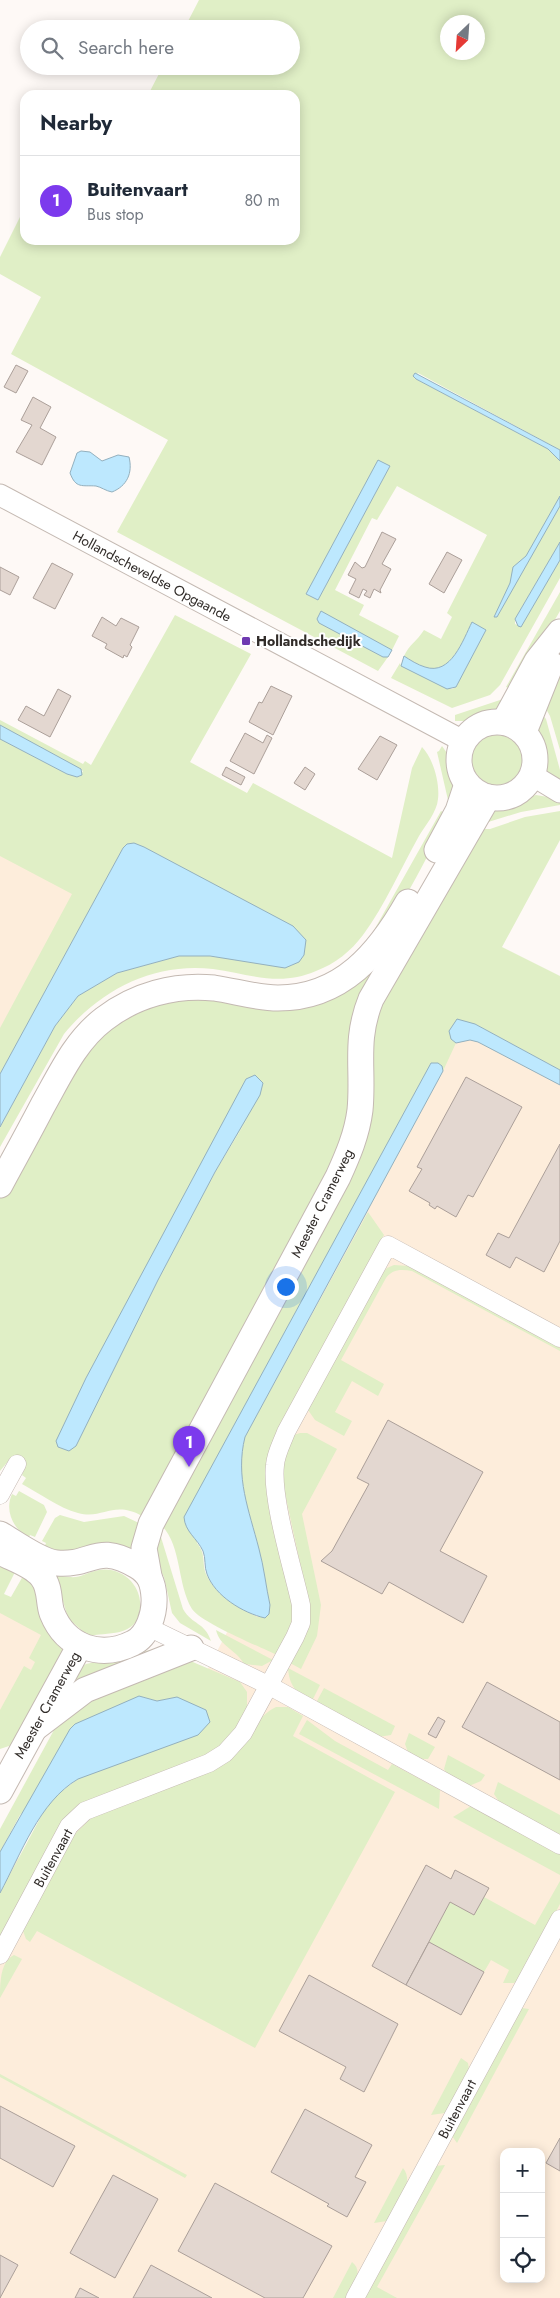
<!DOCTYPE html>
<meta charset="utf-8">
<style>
:root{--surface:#fff;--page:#f6f6f7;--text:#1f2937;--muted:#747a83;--line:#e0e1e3;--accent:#7c3aed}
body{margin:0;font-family:Jost,sans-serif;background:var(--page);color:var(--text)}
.controls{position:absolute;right:15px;bottom:15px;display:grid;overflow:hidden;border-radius:10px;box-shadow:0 2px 12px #0003}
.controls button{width:45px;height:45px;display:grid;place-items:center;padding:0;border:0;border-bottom:1px solid var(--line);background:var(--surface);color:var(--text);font:25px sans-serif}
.compass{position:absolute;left:440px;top:15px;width:45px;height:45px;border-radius:50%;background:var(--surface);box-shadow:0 2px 12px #0003;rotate:205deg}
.you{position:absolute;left:285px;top:1286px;width:18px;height:18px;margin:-12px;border:4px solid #fff;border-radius:50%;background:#1a73e8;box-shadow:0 0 0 8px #1a73e833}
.badge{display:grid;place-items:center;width:32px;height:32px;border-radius:50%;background:var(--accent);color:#fff;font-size:16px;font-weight:700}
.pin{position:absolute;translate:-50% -41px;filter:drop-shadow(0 1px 2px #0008)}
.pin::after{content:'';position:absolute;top:26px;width:18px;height:15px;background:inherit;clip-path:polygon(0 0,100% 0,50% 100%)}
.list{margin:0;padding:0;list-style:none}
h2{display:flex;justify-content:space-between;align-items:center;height:65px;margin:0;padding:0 20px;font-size:21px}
h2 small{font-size:16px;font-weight:400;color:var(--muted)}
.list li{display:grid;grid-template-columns:32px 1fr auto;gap:15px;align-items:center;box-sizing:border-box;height:90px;padding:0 20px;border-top:1px solid var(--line)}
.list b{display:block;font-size:19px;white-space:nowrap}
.list p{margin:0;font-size:16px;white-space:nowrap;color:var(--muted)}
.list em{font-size:16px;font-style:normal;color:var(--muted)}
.icon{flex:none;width:28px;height:28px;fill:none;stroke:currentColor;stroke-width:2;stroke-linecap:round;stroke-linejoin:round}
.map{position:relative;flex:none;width:560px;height:2298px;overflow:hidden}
.search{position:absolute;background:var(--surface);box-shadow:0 2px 12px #0003;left:20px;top:20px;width:280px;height:55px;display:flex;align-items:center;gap:12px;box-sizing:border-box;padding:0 18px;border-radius:28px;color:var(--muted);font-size:19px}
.panel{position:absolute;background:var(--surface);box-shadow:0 2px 12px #0003;left:20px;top:90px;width:280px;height:155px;border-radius:15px}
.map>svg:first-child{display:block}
</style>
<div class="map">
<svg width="560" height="2298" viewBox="0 0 560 2298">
<rect width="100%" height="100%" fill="#fef9f6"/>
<g fill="#fdeddb" fill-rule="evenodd">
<path d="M0,732L132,861L0,1102Z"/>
<path d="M458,1025L560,1078V2298H0V1874L183,1716L245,1598L194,1520ZM504,2152H541V2279H504Z"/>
<path d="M0,1600L38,1621L52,1651L0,1743Z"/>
</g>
<g fill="#e0efc6" fill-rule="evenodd">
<path d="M199,0H560V450L418,373L414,378L548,449L560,461V542L515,619V624L521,626L560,560V578L500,685L490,695L452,708L391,678L400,663L401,666L452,689L456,687L486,630L472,623C463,640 451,676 425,667C418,665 410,660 404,656C409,645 417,641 424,630L441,639L452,617L447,613L487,535L397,486L377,520L372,518L335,590L364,605L359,615L399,636L392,650L321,612L317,619L383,657H388L378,671L117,532L168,440L11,354L41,297L0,274V257L20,217L25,220V240H61L67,243L69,240H295V95H148L163,66H291V29H184ZM448,22H478V52H448ZM378,461L390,466L318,600L306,594Z"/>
<path d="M560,592V611L514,690L506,687Z"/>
<path d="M175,615L251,654L190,762L247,793L253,783L392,858L412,768L422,747C433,758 440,783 438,799C437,812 425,826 419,836C401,868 385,905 363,935C351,951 335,964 316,971C280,987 249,974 213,969C154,962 100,990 64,1034L0,1147V1127L55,1026L78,996L117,973L179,956H210L291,966L304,955L175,864L144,847L123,848L0,1074V1028L72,894L0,856V739L67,774L79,777L83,771L0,725V720L83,764L85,761L91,765Z"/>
<path d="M560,658V750L550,716L546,709Z"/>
<path d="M503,699L495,714L470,721H455V715Z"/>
<path d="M541,713L546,719L560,770V787L544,768L535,729Z"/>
<circle cx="497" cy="760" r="25"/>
<path d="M442,746L449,756L456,782L448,800L437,752L439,751Z"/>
<path d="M536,795L548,797L560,802V805L521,812L485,823L492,809Z"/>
<path d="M441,811L449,815C424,861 388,942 345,971C305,999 270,991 225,984C92,961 51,1080 0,1174V1163C26,1116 54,1048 95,1013C129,984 172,973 215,977C231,979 245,984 260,986C302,993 341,973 368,941Z"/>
<path d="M560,811V840L502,947L560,976V1070L475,1024L451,1039L456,1043L443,1071L442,1066L431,1064L266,1367L197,1543C207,1555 201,1564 207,1576C218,1597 238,1608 258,1617L270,1605C266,1587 264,1567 259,1549C249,1510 235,1477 245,1437L368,1212L384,1235L277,1432L268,1456L294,1611L289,1631L277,1655C260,1647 200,1622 192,1609C177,1584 182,1547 162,1526L343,1179L370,1021L484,829H490L525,817Z"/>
<path d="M380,957L345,1145L142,1516C113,1500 103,1520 78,1513C59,1508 39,1493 22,1484L26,1478L22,1475L25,1467L10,1459L0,1471V1198L71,1069L125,1012L190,994L261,1003ZM249,1116L215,1172L158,1280L75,1446L86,1378Z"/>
<path d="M394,1265L409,1266L560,1348V1351L412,1271C401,1269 393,1269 386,1278L341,1360L384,1384L378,1396L352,1381L335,1412L352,1421L344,1436L315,1420L308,1410L310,1404L379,1276L387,1268Z"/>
<path d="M300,1433H307L337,1449L302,1514L321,1605L317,1636L301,1669L290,1663L307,1595L281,1475L286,1448L294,1435Z"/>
<path d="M19,1491L44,1505L47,1512L35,1537L30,1535L28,1539C14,1528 4,1512 12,1494L16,1496Z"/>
<path d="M60,1515L84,1522L124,1516L139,1523L136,1527L141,1530L139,1558L74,1556L44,1548L46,1543L42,1541L55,1518Z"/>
<path d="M160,1534L183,1609C193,1626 204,1621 211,1641L180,1623L172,1613L164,1577L152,1554Z"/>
<path d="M0,1562L15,1572L4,1594L11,1597L23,1576L29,1575L68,1649L15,1744L0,1749V1710L24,1666L31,1670L35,1662L29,1658L41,1635L0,1613Z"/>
<path d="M46,1569C55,1572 61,1577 70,1577C80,1578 86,1573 95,1571C119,1564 143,1584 140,1609C137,1638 106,1632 88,1636L68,1618L59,1588Z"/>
<path d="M216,1630L273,1660L262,1666L244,1664C236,1649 220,1647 216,1630Z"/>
<path d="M160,1648L70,1692L77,1671L86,1664Z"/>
<path d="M188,1660L240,1682L247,1692V1710L230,1739L207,1755L84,1803L0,1938V1893L45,1809L58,1794L78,1779L177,1697L157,1701L143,1697L20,1815L0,1852V1829L60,1719L67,1709Z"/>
<path d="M288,1668L320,1685L313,1699C296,1696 289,1684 288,1668Z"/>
<path d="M324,1688L395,1726L391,1735L378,1737L320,1705L317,1701Z"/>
<path d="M276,1707H288L303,1716L293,1736L395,1792L255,2048L37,1931L30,1942L26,1939L23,1931L72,1837L95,1814L227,1761C248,1745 255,1716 276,1707Z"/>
<path d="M307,1720L335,1741L388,1770L392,1764L440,1790L439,1809L299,1734Z"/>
<path d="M409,1733L435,1747L428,1759H421L408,1752L405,1744Z"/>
<path d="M448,1755L485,1775L481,1781L469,1786L448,1775L444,1769Z"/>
<path d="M498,1782L560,1815V1836L500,1803L494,1794Z"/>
<path d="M471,1806L560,1854V1875L453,1817Z"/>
<path d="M560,1881V1904L520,1979L514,1983H503L509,1970L491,1960L484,1972L429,1942L450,1902L474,1915L484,1897L535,1925Z"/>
<path d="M14,1955L22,1959L0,1998C0,1983 0,1962 14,1955Z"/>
<path d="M522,2008L529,2009L457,2143L452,2136Z"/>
<path d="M461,2058L468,2063L469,2070L445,2113L431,2115Z"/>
<path d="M0,2074L185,2174L187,2175L185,2178L0,2077Z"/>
<path d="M445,2165L377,2287L397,2298H364L435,2166Z"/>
<path d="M403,2168C416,2184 395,2206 387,2221L374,2223Z"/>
<path d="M352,2262C365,2272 352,2287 346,2298H333Z"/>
</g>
<g fill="#bde8fe" stroke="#93b0be">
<path d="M415,373L560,450V461L548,449L416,379L413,376Z"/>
<path d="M81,451L90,452L102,461L118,455L129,457C133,473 127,486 112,492C106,491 101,487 96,486C82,485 76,489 70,473L77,453Z"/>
<path d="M378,460L390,466L318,600L306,594Z"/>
<path d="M560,496V506L497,617H494L510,583L513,567L526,556Z"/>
<path d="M560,542V560L521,627L518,626L515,619Z"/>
<path d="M321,611L392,650L388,657H383L319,623L317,619Z"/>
<path d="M472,622L486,630L456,687L447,689L401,666L404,656C410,660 418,665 425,667C451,676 463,640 472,622Z"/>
<path d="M0,725L81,769L82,775L77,777L67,774L0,739Z"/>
<path d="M134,843L144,847L293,926L306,940L304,955L299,962L285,968L210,956H179L117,973L78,996L55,1026L0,1127V1074L123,848L127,844Z"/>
<path d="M457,1019L475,1024L560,1070V1085L478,1042L470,1040L456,1043L451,1039L449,1031Z"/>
<path d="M431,1063H438L442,1066L443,1071L245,1437C235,1477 249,1510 259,1549C264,1567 266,1587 270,1605L269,1614L265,1618C243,1613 215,1596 207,1574C204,1567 206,1558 203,1551C197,1538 185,1532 184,1517Z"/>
<path d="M255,1075L263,1083L260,1095L215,1172L158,1280L76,1446L69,1451L58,1447L56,1441L86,1378L246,1079Z"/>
<path d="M139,1696L157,1701L177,1697L206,1710L210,1722L198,1735L78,1779C39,1802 21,1854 0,1893V1852L70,1729L75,1724Z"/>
</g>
<g fill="#e3d7d0" stroke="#ab9f99">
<path d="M16,365L28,371L16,393L4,387Z"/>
<path d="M33,397L51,407L40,428L56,437L42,465L16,452L32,425L21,420Z"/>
<path d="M382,532L396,539L382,564L391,569L380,590L381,593L374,589L370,598L364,595L367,591L363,589L359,598L349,593L356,579L348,575L355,562L362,568L365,567Z"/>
<path d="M447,552L462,560L444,593L429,584Z"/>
<path d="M52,563L73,574L55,609L33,598Z"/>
<path d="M0,567L19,577L10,595L0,590Z"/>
<path d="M102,617L116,626L121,618L139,627L130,645L132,647L127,657L124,655L123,658L105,648L107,644L92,636Z"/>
<path d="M271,686L292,696L273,735L249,722L259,702L262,703Z"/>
<path d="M58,689L71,696L50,737L18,720L26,706L44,716Z"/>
<path d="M245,733L263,743L267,735L272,738L254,774L230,761Z"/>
<path d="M380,736L397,745L377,780L358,769Z"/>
<path d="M226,767L245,777L241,785L222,775Z"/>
<path d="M305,767L315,774L305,790L294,783Z"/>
<path d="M466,1077L522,1107L473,1197L468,1195L456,1217L437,1206L435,1209L429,1205L430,1203L409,1191L422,1169L417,1167Z"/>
<path d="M560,1144V1241L544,1272L516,1257L510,1268L486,1255L498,1233L509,1238Z"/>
<path d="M388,1420L483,1472L440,1551L487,1576L463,1623L389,1582L382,1594L321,1561L332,1551L369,1484L357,1478Z"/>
<path d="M487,1682L560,1722V1780L462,1727Z"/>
<path d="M438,1717L445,1721L436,1738L428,1734Z"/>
<path d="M426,1865L451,1879L455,1870L489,1888L474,1915L450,1902L406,1985L372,1966Z"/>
<path d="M429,1942L484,1972L461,2015L406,1985Z"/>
<path d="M309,1975L398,2024L364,2092L340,2079L346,2067L279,2031Z"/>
<path d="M0,2106L75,2146L53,2187L0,2158Z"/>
<path d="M305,2109L372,2145L355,2177L366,2182L347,2217L327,2206L329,2204L271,2172Z"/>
<path d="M560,2138V2171L546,2163Z"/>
<path d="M113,2175L158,2199L115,2278L70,2253Z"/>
<path d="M215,2183L332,2246L303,2298H265L178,2251Z"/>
<path d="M0,2255L18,2265L0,2298Z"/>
<path d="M151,2265L212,2298H133Z"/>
<path d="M80,2288L99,2298H75Z"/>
</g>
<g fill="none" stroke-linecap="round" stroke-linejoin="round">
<defs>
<g id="minor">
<path d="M0,1495L17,1464"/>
<path d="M148,1627L268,1685L560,1845"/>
<path d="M0,1955L69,1826L85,1811L209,1763L225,1753L243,1733L295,1637L301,1623V1605C293,1569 271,1499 275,1465C276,1453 282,1443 286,1432L388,1245L560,1338"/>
<path d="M355,2298L560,1919"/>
</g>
<g id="tertiary">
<path d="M0,495L463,741"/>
<path d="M532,775L560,792"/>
</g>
<g id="secondary">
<circle cx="497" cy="760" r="38"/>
<path d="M504,722L537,661L560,632"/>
<path d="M524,732L551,664"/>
<path d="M437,850L458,811L467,784"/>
<path d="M0,1185C14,1159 29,1132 43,1105C60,1075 75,1041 104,1019C135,995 175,984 214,988C235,991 257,998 278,998C342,998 379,953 408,902"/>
<path d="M0,1534C14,1542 41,1562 57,1563C93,1566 96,1542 137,1566C150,1574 153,1583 154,1597C155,1613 148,1636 133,1643C101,1659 66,1648 52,1613C48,1602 51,1588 42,1577C33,1565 13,1559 0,1552"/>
<path d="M149,1576L144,1548L151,1524L338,1177C348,1155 357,1134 360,1110C364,1069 354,1041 371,999L488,797"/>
<path d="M35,1728L85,1690L191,1648"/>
<path d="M0,1791L80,1645"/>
</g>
</defs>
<use href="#minor" stroke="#c4b9b2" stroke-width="19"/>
<use href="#tertiary" stroke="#c4b9b2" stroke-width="23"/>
<use href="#secondary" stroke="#c4b9b2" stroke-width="27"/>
<use href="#minor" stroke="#fff" stroke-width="18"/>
<use href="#tertiary" stroke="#fff" stroke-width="21"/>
<use href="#secondary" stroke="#fff" stroke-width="25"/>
</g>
<rect fill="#6f3ab1" stroke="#fff" stroke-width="2" x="241" y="636" width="10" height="10" rx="2.5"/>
<g text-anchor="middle" stroke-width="4" stroke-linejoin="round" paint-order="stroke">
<g font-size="14" fill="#312c29" stroke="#fff">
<text transform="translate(152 576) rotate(28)" y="5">Hollandscheveldse Opgaande</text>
<text transform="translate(322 1203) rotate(-63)" y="5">Meester Cramerweg</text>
<text transform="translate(47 1705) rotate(-61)" y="5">Meester Cramerweg</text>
<text transform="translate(53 1858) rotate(-61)" y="5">Buitenvaart</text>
<text transform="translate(457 2109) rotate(-62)" y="5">Buitenvaart</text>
</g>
<g font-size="14" font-weight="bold" fill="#312c29" stroke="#fff" text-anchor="start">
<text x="256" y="646">Hollandschedijk</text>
</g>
</g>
</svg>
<div class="controls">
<button>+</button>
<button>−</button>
<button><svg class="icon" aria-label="locate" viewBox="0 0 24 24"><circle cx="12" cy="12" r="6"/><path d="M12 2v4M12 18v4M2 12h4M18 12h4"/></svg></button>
</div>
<svg class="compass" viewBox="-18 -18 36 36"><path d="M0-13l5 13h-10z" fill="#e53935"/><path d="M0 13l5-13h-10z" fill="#747a83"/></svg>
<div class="you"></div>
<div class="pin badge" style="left:189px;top:1467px">1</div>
<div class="search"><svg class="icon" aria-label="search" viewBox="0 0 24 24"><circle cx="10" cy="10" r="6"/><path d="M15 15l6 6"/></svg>Search here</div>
<section class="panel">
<h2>Nearby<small></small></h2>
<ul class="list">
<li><span class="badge">1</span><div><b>Buitenvaart</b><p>Bus stop</p></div><em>80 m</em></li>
</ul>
</section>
</div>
